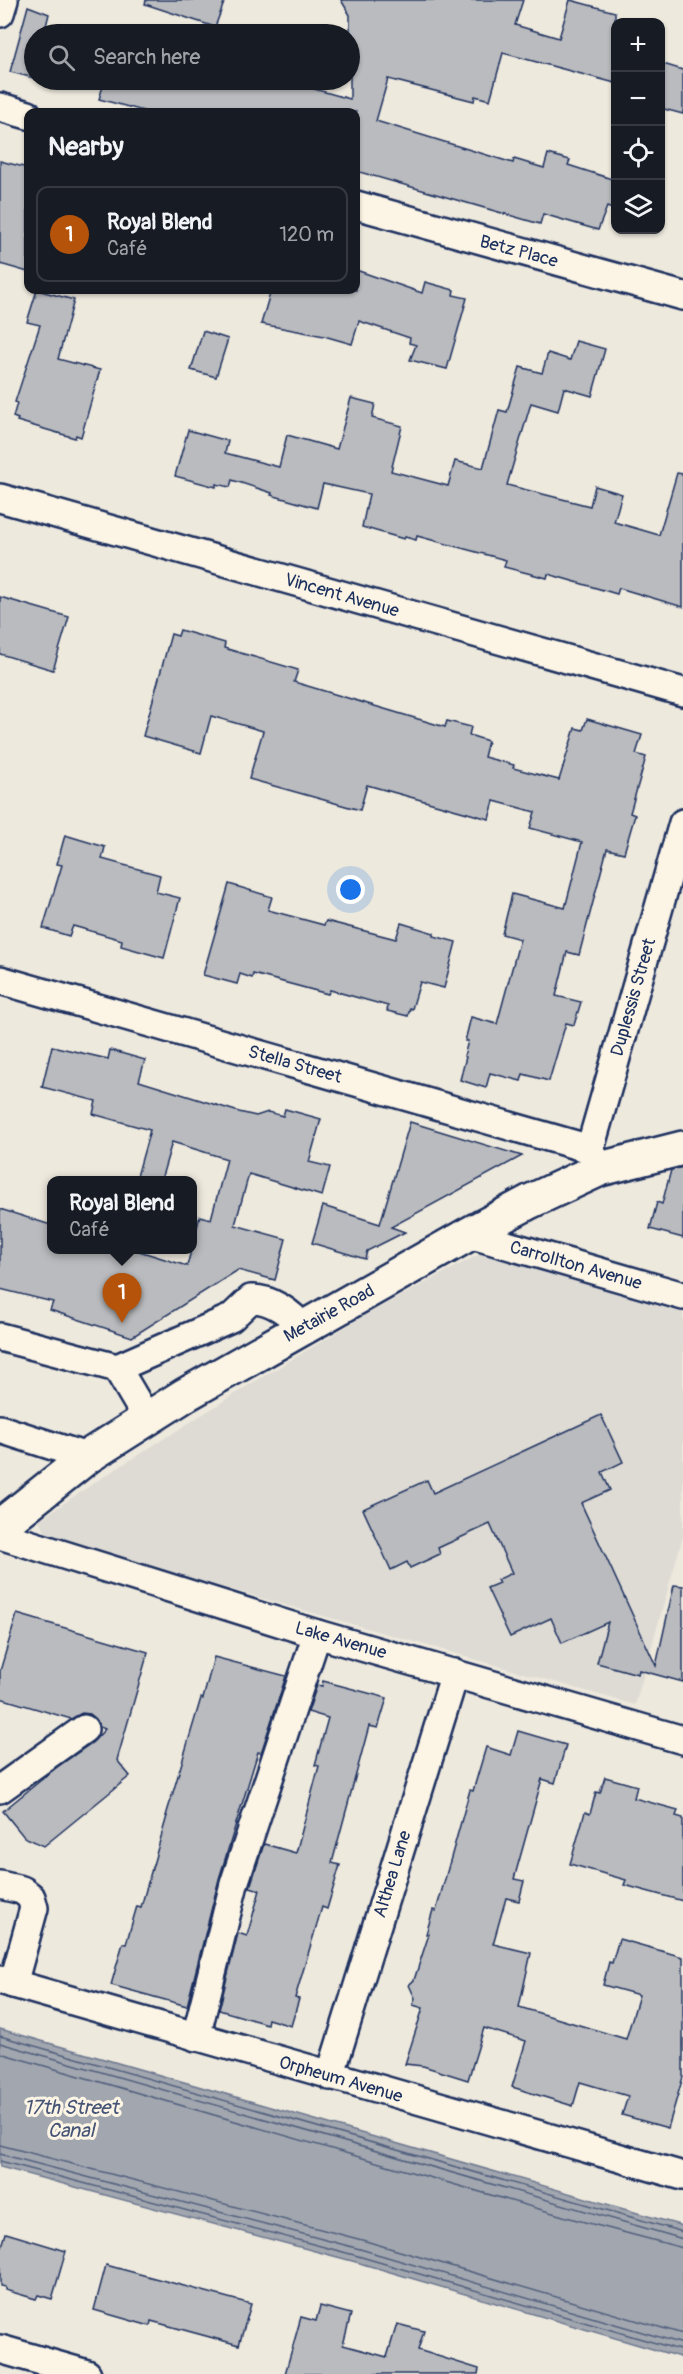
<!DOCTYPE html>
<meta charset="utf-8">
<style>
:root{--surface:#171b24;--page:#20242c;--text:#f1f3f6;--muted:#9ea1a6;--line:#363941;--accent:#b45309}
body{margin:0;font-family:Pangolin,sans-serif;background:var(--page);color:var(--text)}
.controls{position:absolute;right:18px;top:18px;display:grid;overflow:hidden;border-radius:12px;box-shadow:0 2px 4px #0004}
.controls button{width:54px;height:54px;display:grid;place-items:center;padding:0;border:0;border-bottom:2px solid var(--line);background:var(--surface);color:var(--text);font:30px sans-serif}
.you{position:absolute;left:351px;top:890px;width:21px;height:21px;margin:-15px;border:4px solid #fff;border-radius:50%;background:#1a73e8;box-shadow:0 0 0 9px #1a73e833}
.badge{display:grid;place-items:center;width:39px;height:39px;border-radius:50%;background:var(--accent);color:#fff;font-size:20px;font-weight:700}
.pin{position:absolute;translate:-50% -50px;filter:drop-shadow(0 2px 3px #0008)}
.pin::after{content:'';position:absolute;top:32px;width:21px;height:18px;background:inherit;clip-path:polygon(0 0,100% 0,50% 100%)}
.popup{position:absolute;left:47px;top:1176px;width:150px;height:78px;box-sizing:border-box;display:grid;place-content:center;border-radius:12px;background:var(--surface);filter:drop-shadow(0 2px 4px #0005);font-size:20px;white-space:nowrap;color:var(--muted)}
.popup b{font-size:22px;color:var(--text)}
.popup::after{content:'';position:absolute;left:50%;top:100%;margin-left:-12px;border:12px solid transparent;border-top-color:var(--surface)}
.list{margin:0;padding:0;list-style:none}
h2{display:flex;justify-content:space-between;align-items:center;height:78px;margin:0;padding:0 24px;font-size:26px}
h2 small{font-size:20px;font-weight:400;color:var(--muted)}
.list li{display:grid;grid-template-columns:39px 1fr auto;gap:18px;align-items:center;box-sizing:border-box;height:96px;margin:0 12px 12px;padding:0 12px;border:2px solid var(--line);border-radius:12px}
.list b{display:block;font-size:22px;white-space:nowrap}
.list p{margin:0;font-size:20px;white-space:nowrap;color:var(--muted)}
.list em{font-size:20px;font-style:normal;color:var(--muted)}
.icon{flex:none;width:33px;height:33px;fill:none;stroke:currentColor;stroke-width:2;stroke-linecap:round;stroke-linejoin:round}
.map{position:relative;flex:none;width:683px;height:2374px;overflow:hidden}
.search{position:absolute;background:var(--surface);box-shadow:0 2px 4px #0004;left:24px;top:24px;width:336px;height:66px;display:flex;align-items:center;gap:15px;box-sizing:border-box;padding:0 21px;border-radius:33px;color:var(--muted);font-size:22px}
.panel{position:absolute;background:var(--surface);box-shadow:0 2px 4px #0004;left:24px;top:108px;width:336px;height:186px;border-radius:12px}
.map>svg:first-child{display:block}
</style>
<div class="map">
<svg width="683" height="2374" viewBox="0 0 683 2374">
<rect width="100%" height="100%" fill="#eee9dd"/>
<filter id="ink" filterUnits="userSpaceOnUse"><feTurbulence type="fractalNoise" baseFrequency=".0167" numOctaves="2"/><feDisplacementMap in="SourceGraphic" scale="12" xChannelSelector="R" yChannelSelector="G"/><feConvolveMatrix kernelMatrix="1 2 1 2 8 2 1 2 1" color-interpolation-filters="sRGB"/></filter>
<g filter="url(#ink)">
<path fill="#dedbd4" d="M485,1251L683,1306V1536L635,1705L48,1537L39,1520L97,1481L249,1385L371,1312Z"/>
<path fill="#a2a7af" stroke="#6c778f" stroke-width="1.5" d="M0,2029L683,2226V2358L356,2262L0,2167Z"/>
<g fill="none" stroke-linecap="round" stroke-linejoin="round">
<g stroke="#515f7e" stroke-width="1.5">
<path d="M0,2036L683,2232"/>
<path d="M0,2043L683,2239"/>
<path d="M0,2053L577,2220L683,2248"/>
<path d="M0,2145L362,2240L683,2334"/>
<path d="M0,2154L360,2249L683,2344"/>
<path d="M0,2161L358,2256L683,2351"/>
</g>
</g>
<g fill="#babbbe" stroke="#1b2f5e" stroke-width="1.5">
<path d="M146,0H225L215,27L145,4Z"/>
<path d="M341,0H523L515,25L559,38L570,0L615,12V83L503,53L490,100L475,96L474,101L388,79L376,121L513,163L514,159L544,168L548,154L570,160L568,165L615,180V210L607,207L598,230L543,214L540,224L356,171V112H147L99,99L105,80H282L350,99V15Z"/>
<path d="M28,6L49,14L44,34H34V78L10,72Z"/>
<path d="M660,63L683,70V114L660,108Z"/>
<path d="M0,161L28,168V272L0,264Z"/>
<path d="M356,270L422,293L425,282L454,290L453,295L467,298L447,369L410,360L416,345L409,343L410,338L359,321L352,344L324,336L261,324L271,290H356Z"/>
<path d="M37,290L74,300L58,359L100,370L81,437L76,435L75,438L17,421L18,419L13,417L17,403L15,402L40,325L27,322Z"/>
<path d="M203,331L228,339L216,377L191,370Z"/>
<path d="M576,341L605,349L592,396L564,388L558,411L531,403L507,485L590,506L595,486L622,494L614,522L659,535L677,473L683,474V607L619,588L617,594L548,574L547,578L504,567L506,560L417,536L416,540L405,537L404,539L362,527L369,494L323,484L317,508L271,495L272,493L232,480L230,487L216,484V487L175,476L188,430L228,441L225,453L279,467L287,435L337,449L351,398L375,404L372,418L402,426L391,471L448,486L455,461L483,468L499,410L507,412L520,367L542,373L548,353L570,360Z"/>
<path d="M0,597L69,617L53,670L0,654Z"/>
<path d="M180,630L225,643L224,648L298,670L294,682L445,727L447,721L471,727L469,735L488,741L484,757L514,765L513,768L559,780L575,728L583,730L587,719L642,735L636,754L646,757L630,813L635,815L624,853L607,849L579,955L567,952L556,996L581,1002L574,1025L566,1023L549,1081L523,1074L521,1081L490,1073L486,1088L460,1080L466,1057L464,1056L468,1041H465L471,1017L497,1024L520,939L502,934L512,894L565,908L582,842L530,828L535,812L494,801L489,819L367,785L360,810L249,779L263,731L211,716L201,753L143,736L171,634L178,636Z"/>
<path d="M65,835L105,847L102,859L160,875L156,892L180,898L164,958L121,946L122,940L73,926L69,936L43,928L62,865L57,864Z"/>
<path d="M229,884L272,897L268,910L324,925L326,921L396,939L401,923L434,933V936L456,942L444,988L420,982L412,1009L410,1008L408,1016L387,1011L388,1006L330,990L328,994L253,974L252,978L240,974L237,984L203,975Z"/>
<path d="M52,1046L108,1059L110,1050L145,1060L139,1081L239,1112L256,1116L268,1112L283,1116L285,1109L321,1119L309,1162L330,1167L322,1196L249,1174L235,1225L286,1239L275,1280L238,1270L132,1337L50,1310L53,1302L0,1289V1209L51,1225V1250H136L187,1266L200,1216L211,1219L227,1159L172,1142L161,1180H136L150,1130L93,1114L96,1101L42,1087Z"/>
<path d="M410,1122L522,1156L391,1227L405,1232L367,1251L365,1259L312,1243L323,1206L380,1224Z"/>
<path d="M683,1167V1238L650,1229L657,1202L662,1204L671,1170Z"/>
<path d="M601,1415L623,1462L602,1472L610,1490L581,1503L656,1666L674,1585L683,1586V1682L639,1670L638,1674L597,1663L608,1622L562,1643L551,1618L510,1637L487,1588L499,1583L497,1580L512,1573L490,1524L438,1548L440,1554L410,1568L407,1562L391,1570L363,1509L427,1480L433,1493Z"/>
<path d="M17,1614L148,1652L117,1760L130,1776L44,1846L24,1837L3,1811L57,1767L93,1742L105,1729L100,1727L96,1719L90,1714L82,1713L71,1719L0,1698V1671Z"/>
<path d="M214,1657L286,1676L261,1753L258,1752L219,1879L187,2006L111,1985L123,1943L126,1944L137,1906L141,1907L167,1816H166L201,1698L203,1699Z"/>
<path d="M323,1681L387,1698L378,1728L369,1726L332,1863L340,1865L327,1909L322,1907L295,1998L299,1999L291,2026L268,2019L267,2024L219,2010L238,1933L247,1936L260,1890L250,1887L264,1844L296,1853L319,1766L315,1765L328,1718L308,1712L317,1685L322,1686Z"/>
<path d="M518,1731L566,1745L555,1783L542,1779L514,1879L524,1881L519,1901L506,1898L493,1944L531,1953L519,2007L626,2039L639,1995L603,1985L609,1962L612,1963L619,1939L683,1957V2077L668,2128L622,2115L628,2096L580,2082L573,2106L512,2087L526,2041L484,2028L468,2080L423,2066L405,2064L423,2008L413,2005L415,1998L409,1985L414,1980L429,1934H426L433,1910L436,1911L470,1790L473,1791L486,1747L511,1755Z"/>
<path d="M605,1777L637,1786L634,1798L678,1810L676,1816L683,1818V1901L624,1885L626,1880L570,1864L585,1812L590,1814L596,1792L600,1793Z"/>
<path d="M6,2233L66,2251L52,2299L38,2295L36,2299L5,2290V2287L0,2286V2253Z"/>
<path d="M106,2265L251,2304L239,2345L151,2321L150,2326L94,2310Z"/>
<path d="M320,2306L351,2314L343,2345L387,2357L397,2324L424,2331L418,2350L479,2369L478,2374H285L301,2317L316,2321Z"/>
</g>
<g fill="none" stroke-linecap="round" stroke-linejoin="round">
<defs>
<g id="minor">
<path d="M0,13L4,0"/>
<path d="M0,107L28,115"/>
<path d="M356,205L683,296"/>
<path d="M0,498L683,692"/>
<path d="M0,980L590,1149"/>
<path d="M597,1163L590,1149L683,823"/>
<path d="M469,1234L683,1296"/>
<path d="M0,1337L117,1368L147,1419"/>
<path d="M117,1368L231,1318L251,1299C270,1298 291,1313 303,1328"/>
<path d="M0,1429L87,1457"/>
<path d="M0,1535L317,1634L683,1740"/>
<path d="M0,1789L84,1729"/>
<path d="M0,1885L22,1890L31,1897L34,1908L13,1984"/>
<path d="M0,1980L683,2176"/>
<path d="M196,2037L234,1884L317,1634"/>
<path d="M330,2076L455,1673"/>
<path d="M0,2349L87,2374"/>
</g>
<path id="major" d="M0,1526L87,1457L185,1395L469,1234L529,1202L600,1169L683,1148"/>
</defs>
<use href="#minor" stroke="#1b2f5e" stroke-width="32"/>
<use href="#major" stroke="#1b2f5e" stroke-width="38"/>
<use href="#minor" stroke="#fcf5e5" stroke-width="27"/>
<use href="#major" stroke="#fcf5e5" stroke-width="33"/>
</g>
</g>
<g text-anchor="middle" stroke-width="6" stroke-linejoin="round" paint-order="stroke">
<g font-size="18" fill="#1b2f5e" stroke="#fcf5e5">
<text transform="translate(519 251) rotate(15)" y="6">Betz Place</text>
<text transform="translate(342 595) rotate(16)" y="6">Vincent Avenue</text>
<text transform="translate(633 997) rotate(-74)" y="6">Duplessis Street</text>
<text transform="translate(295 1064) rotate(16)" y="6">Stella Street</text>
<text transform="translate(576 1265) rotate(16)" y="6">Carrollton Avenue</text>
<text transform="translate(329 1313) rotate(-29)" y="6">Metairie Road</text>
<text transform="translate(341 1640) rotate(16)" y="6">Lake Avenue</text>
<text transform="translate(392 1874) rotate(-73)" y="6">Althea Lane</text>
<text transform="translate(341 2079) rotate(16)" y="6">Orpheum Avenue</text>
</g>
<g font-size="20" font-style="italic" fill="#445376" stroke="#fcf5e5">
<text x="71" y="2114">17th Street<tspan x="71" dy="23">Canal</tspan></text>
</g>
</g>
</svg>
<div class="controls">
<button>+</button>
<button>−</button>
<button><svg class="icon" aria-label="locate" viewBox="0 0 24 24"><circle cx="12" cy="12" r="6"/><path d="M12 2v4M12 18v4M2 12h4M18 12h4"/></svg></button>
<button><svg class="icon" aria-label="layers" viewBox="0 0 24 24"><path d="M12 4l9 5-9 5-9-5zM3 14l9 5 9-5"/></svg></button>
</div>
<div class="you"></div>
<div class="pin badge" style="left:122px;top:1323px">1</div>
<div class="popup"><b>Royal Blend</b>Café</div>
<div class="search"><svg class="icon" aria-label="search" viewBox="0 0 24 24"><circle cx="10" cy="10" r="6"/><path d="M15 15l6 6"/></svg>Search here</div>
<section class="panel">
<h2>Nearby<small></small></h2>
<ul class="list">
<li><span class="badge">1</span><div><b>Royal Blend</b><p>Café</p></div><em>120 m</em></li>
</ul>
</section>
</div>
